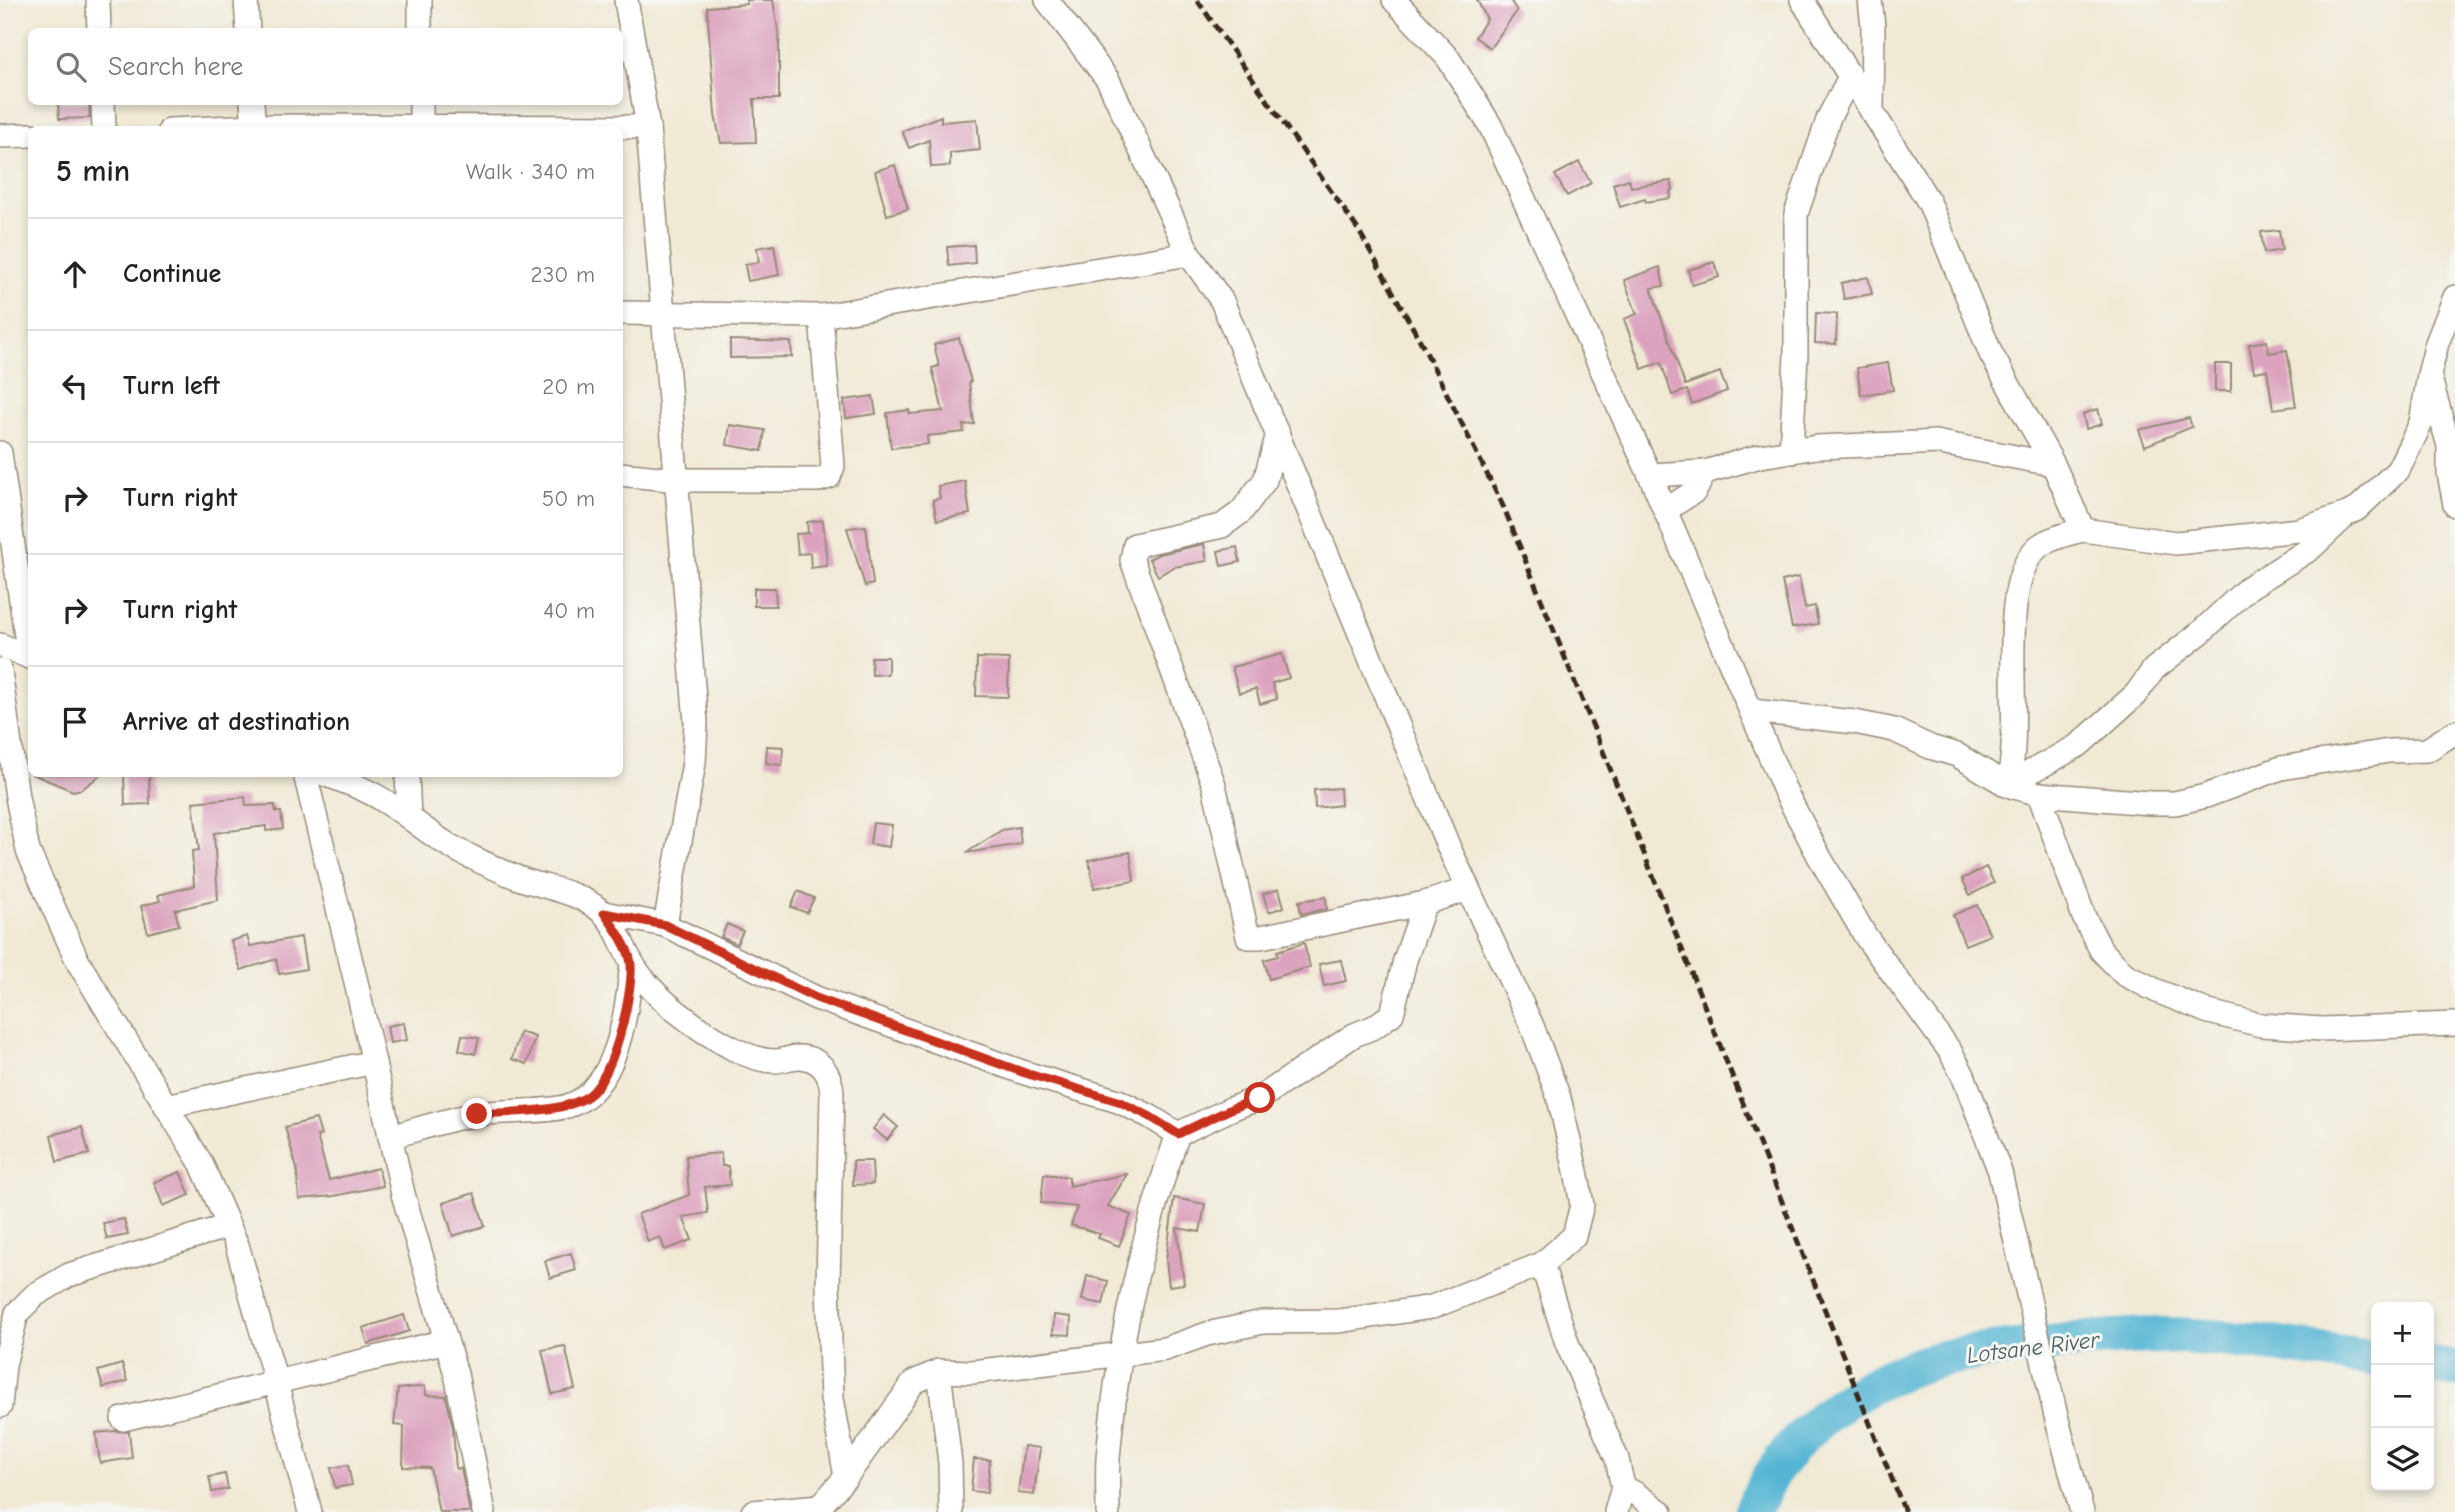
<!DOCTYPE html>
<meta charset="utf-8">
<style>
:root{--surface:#fff;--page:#f2f2f2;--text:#222;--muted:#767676;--line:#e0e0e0}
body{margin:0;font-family:"Comic Neue",sans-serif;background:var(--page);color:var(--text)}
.controls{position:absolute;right:21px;bottom:21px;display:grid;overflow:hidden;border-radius:10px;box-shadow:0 4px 10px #0003}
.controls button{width:63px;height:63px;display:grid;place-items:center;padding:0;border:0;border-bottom:2px solid var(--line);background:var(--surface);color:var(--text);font:35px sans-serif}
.stop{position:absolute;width:21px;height:21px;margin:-16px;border:5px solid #c8321e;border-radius:50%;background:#fff}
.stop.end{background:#c8321e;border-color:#fff;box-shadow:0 2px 7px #0008}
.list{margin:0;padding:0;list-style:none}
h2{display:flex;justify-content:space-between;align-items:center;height:91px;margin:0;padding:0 28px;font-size:30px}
h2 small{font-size:23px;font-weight:400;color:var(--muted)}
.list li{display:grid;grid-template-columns:46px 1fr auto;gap:21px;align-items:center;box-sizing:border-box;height:112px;padding:0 28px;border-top:2px solid var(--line)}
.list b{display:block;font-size:26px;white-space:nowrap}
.list em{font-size:23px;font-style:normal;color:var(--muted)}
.icon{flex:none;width:38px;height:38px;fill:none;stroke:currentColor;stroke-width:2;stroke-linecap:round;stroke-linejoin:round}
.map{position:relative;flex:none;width:2455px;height:1512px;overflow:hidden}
.search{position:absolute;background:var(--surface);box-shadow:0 4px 10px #0003;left:28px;top:28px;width:595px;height:77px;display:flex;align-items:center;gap:18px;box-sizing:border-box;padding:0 24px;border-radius:10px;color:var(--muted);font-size:26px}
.panel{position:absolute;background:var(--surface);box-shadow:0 4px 10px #0003;left:28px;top:126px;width:595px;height:651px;border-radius:10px}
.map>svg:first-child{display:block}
</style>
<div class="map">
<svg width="2455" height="1512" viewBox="0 0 2455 1512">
<rect width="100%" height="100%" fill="#f6f6f2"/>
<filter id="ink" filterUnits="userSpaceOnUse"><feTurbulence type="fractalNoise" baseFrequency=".0143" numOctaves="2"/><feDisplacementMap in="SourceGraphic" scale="14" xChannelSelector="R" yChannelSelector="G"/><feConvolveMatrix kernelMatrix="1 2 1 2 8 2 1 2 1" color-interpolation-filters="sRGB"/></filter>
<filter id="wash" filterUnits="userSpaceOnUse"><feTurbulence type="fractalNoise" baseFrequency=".00686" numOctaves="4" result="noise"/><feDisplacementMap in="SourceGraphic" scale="28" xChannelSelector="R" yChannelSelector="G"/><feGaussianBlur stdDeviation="1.57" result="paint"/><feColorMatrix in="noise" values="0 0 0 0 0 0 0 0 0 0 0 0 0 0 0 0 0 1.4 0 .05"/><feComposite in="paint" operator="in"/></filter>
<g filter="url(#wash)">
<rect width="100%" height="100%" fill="#f0e9d4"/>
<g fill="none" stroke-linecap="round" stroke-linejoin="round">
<g stroke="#55b5d4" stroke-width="37">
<path d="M2429,1365L2455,1369"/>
<path d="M1752,1512C1780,1445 1836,1398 1903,1371C1944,1354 1994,1350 2038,1345C2087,1339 2137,1334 2186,1336C2250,1339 2314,1351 2376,1359"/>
</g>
</g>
<g id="blocks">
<g fill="#dca2be">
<path d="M746,0H773L779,36V99H754L756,142L721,143L715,115L707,7L747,4Z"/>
<path d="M1477,0H1510L1517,11L1490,48L1475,37L1487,19Z"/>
<path d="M58,102H89L90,118L59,119Z"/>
<path d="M941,116V122L977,119L980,150L950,153V166L931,167L929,140L909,148L902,131Z"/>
<path d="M1579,162L1591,183L1567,196L1555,175Z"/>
<path d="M895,165L908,209L887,215L875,171Z"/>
<path d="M1629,179L1631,187L1671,181L1673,190L1670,191L1671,198L1646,202L1645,199L1620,207L1613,184Z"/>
<path d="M2279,230L2282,250L2264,253L2261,232Z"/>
<path d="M774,245L779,275L748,281L745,265L759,262L757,248Z"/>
<path d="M974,245L975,263L949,266L947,247Z"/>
<path d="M1714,262L1719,277L1692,285L1688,270Z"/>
<path d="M1660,267L1664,286L1651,288L1685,385L1720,372L1727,391L1692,404L1687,390L1672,395L1661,362L1642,369L1624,319L1637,314L1624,280Z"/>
<path d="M1868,277L1872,294L1844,299L1841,283Z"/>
<path d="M1816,313L1837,314L1836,344L1815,343Z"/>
<path d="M959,338L971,382H969L974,424L963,425L964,432L927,436L928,444L891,448L887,413L909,410L910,414L943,411L932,368L939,366L934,345Z"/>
<path d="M730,340L791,342L792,357L730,358Z"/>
<path d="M2267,341L2269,353L2287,350L2296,406L2273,409L2267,370L2254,372L2249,344Z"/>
<path d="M1888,363L1893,390L1861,395L1857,368Z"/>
<rect x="2215" y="364" width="16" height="27"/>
<path d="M873,396L876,414L846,418L844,400Z"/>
<path d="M2098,409L2102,424L2086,429L2083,414Z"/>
<path d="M2189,418L2192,427L2145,446L2139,430Z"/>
<path d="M730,425L765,430L762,451L727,445Z"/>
<path d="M965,481L970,514L937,520L933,500L940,498L938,486Z"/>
<path d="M823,520L827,566L811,568L810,553L798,554L796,534L808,533L807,522Z"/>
<path d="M866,526L873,584L865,586L847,528Z"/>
<path d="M1204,544L1207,561L1174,567L1158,576L1149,559L1159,554Z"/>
<path d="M1237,547L1240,562L1221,566L1218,551Z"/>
<path d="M1799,577L1805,608L1815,606L1818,624L1792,628L1782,581Z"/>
<path d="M754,588H775L776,606H754Z"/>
<path d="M1282,654L1289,678L1272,683L1277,699L1260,704L1256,689L1239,693L1232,667Z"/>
<path d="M871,657H888V674L872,675Z"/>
<path d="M977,658L1009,659L1008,697L976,696Z"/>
<path d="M767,746L783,747L782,765L766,763Z"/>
<path d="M32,774H102L82,789L73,791Z"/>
<path d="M124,774H149L150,804L125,805Z"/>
<path d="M1340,788L1341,805L1315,808L1314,790Z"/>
<path d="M245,797L246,806L275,805L276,812H281L283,829L266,831V826L214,833L218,900L175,910L179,925L148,933L141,906L160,901L158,895L194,886L192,851L199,850L193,802Z"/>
<path d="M873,823L892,825L889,847L870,844Z"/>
<path d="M1019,827L1021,844L966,853L1002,830Z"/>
<path d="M1130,852L1134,881L1094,888L1089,860Z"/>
<path d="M1986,867L1994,883L1970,895L1962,879Z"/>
<path d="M1279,889L1284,907L1269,912L1263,894Z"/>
<path d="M798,891L814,898L807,913L791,907Z"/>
<path d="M1326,897L1327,909L1301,914L1299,901Z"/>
<path d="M1977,905L1990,935L1965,945L1953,915Z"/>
<path d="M727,924L743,931L737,944L721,937Z"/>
<path d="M247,936L250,946L301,937L306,969L279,974L276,959L241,970L231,941Z"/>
<path d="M1304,943L1310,967L1269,979L1264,960L1278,956L1277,951Z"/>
<path d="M1341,960L1346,981L1324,986L1319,964Z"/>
<path d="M404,1023L407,1040L390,1043L387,1026Z"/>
<path d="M520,1032L535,1037L527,1064L512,1059Z"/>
<path d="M462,1035L479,1038L475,1054L459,1050Z"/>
<path d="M884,1115L898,1127L887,1140L873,1129Z"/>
<path d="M316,1119L321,1135L317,1136L329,1180L378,1168L383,1186L334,1196L299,1199L297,1169L285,1127Z"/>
<path d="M82,1127L89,1154L57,1162L51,1135Z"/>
<path d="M721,1153L722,1166H728L730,1185L705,1187L708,1213L683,1217L692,1240L665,1250L660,1237L648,1242L638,1214L689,1195L686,1156Z"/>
<path d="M853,1161H872L873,1184L853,1185Z"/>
<path d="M180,1172L190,1195L163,1206L154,1182Z"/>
<path d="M1044,1174L1069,1177V1186L1127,1174L1108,1206L1131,1215L1119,1246L1098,1238L1100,1234L1071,1225L1077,1207L1041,1203Z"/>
<path d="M474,1193L485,1226L453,1236L443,1203Z"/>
<path d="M1174,1198L1205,1204L1200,1232L1177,1228L1184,1284L1169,1286L1166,1260Z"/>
<path d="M124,1219L128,1235L107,1239L103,1223Z"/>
<path d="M571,1253L576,1270L550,1278L545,1261Z"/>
<path d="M1087,1276L1108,1281L1103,1304L1082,1300Z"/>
<path d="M404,1315L409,1331L368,1344L363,1328Z"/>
<path d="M1054,1315L1071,1317L1070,1335L1053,1334Z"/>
<path d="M565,1346L575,1389L552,1394L542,1350Z"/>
<path d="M122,1364L127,1381L103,1388L98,1371Z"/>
<path d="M425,1386L426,1395L446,1396L453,1428L456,1469L461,1468L470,1512H439L430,1468L403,1467L404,1426L394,1425L398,1389Z"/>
<path d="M116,1431L129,1432L132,1458L100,1463L96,1433Z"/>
<path d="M1024,1446L1040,1448L1034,1495L1018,1493Z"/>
<path d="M974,1459L990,1460L987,1493L971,1491Z"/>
<path d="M348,1465L352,1485L335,1488L331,1468Z"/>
<path d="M225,1474L228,1489L212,1492L209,1477Z"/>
</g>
</g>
</g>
<g filter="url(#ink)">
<use href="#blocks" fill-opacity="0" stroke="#968a79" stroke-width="2"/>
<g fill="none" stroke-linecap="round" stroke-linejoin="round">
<defs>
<g id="minor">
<path d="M98,0L99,32"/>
<path d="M246,0L248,32"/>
<path d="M420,0V32"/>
<path d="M626,0L648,127L696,723L694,763L665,925"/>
<path d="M1394,0L1448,58L1490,125L1650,475L1786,793L1820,858L1866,937L1950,1051L1963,1075L2000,1172L2056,1416L2082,1512"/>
<path d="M1802,0L1929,202L1991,354L2053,464L2083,530"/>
<path d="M1870,0L1873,26L1872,112"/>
<path d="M103,102L104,130"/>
<path d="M252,102L254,130"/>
<path d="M421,102V130"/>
<path d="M170,130L254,126L648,127"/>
<path d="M0,136L32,135"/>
<path d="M2455,297L2437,343L2429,375L2449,446V473L2455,505"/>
<path d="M620,313L821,316L1189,254"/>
<path d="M1278,434L1265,480L1241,512L1222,526L1135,545L1132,560L1214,785L1248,937H1261L1425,903L1468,889"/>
<path d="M1791,452L1796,355V214L1829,117L1850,77"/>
<path d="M0,453L29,657"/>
<path d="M620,474L678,480H819L829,477L833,466L821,316"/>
<path d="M1650,475L1705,472L1760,456L1817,447L1919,443L1935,442L2053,464"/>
<path d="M1666,510L1695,491L1705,472"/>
<path d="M0,645L32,658"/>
<path d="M0,670L17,797L28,851L78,962L201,1163L237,1245L271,1364L310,1512"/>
<path d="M1751,711L1855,722L1894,730L1930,747L1957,755L2007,785L2039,794L2150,803H2175L2206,796L2281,768L2389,751L2427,750L2455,732"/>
<path d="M305,774L356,982L403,1194L456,1374L484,1512"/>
<path d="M324,774C345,782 367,789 386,802C414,819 435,840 465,854C484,863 504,873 524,880C551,889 578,892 601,911C616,923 621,944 631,961C651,997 698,1030 734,1049C746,1055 761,1061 775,1061C783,1061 792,1056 801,1057C821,1059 831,1074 832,1093L828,1286L832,1398L846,1477"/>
<path d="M407,774L409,817"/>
<path d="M2007,785C2026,729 1993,586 2038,547C2049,538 2070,533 2083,530L2176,543L2299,530L2347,514L2357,509L2398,470L2421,423L2429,375"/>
<path d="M2007,785L2079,745L2136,694L2154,669L2200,633L2248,588L2310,549L2342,519"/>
<path d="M2039,794L2084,917L2101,950L2124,974L2157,991L2209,1012L2261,1025L2322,1029L2455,1024"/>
<path d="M604,913L665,925L816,998L1025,1073L1118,1101L1149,1116L1178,1134"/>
<path d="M166,1106L374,1062"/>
<path d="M390,1137C419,1129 448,1119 478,1114C504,1110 544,1113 568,1106C619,1090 627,1008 632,963"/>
<path d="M1542,1264L1567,1343L1617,1459L1623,1487L1616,1512"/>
<path d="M939,1371L950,1463L951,1512"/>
<path d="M0,1406L4,1365L17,1313L35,1295L69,1275L228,1226"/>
<path d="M123,1419L446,1341"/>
<path d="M1623,1487L1636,1494L1661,1512"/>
<path d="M753,1512L820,1506"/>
<path d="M815,1512L846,1477L914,1382L939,1371L972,1372L1165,1349L1207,1334L1263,1322L1339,1321L1432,1307L1542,1264L1574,1236L1582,1205L1576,1171L1559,1098L1532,1026L1449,848L1222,301L1189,254L1108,80L1047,0"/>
<path d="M1108,1512C1108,1494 1107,1476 1108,1458C1117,1349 1141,1238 1178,1134L1233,1108L1260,1098L1354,1035L1374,1027L1392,1014L1405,960L1425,903"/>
</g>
</defs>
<use href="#minor" stroke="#968a79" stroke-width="26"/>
<use href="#minor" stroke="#fff" stroke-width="23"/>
<path stroke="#3b2a1e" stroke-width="5" stroke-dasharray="10 5" stroke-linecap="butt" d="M1197,0L1359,231L1422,344L1504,508L1620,793L1905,1512"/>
</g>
</g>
<g fill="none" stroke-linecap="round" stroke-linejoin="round" filter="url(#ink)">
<path stroke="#c8321e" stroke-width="9" d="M477,1114C507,1112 564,1113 588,1096C613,1080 633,994 631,965C631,951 613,925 604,913L665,925L816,998L1025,1073L1118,1101L1149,1116L1178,1134L1233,1108L1260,1098"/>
</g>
<g text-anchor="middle" stroke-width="6" stroke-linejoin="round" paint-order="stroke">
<g font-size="23" font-style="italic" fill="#445b5e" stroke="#f6f6f2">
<text transform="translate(2033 1347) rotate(-7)" y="8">Lotsane River</text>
</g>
</g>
</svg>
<div class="controls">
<button>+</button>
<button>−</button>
<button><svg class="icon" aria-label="layers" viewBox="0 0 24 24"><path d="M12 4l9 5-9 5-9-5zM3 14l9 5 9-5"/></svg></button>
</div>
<div class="stop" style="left:1260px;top:1098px"></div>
<div class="stop end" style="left:477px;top:1114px"></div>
<div class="search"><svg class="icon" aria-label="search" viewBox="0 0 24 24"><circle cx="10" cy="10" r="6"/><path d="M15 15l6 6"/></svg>Search here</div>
<section class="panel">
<h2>5 min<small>Walk · 340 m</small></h2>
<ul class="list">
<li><svg class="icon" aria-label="ahead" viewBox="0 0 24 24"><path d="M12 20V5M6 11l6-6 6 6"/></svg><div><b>Continue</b></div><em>230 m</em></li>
<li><svg class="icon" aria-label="left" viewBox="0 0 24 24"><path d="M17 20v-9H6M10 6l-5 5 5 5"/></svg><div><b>Turn left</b></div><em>20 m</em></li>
<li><svg class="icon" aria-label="right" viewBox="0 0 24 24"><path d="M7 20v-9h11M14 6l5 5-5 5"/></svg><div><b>Turn right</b></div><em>50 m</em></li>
<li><svg class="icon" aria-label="right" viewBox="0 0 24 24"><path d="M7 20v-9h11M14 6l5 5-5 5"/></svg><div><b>Turn right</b></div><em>40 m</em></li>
<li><svg class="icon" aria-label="arrive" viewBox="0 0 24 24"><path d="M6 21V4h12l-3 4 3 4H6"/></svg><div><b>Arrive at destination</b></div></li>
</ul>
</section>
</div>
